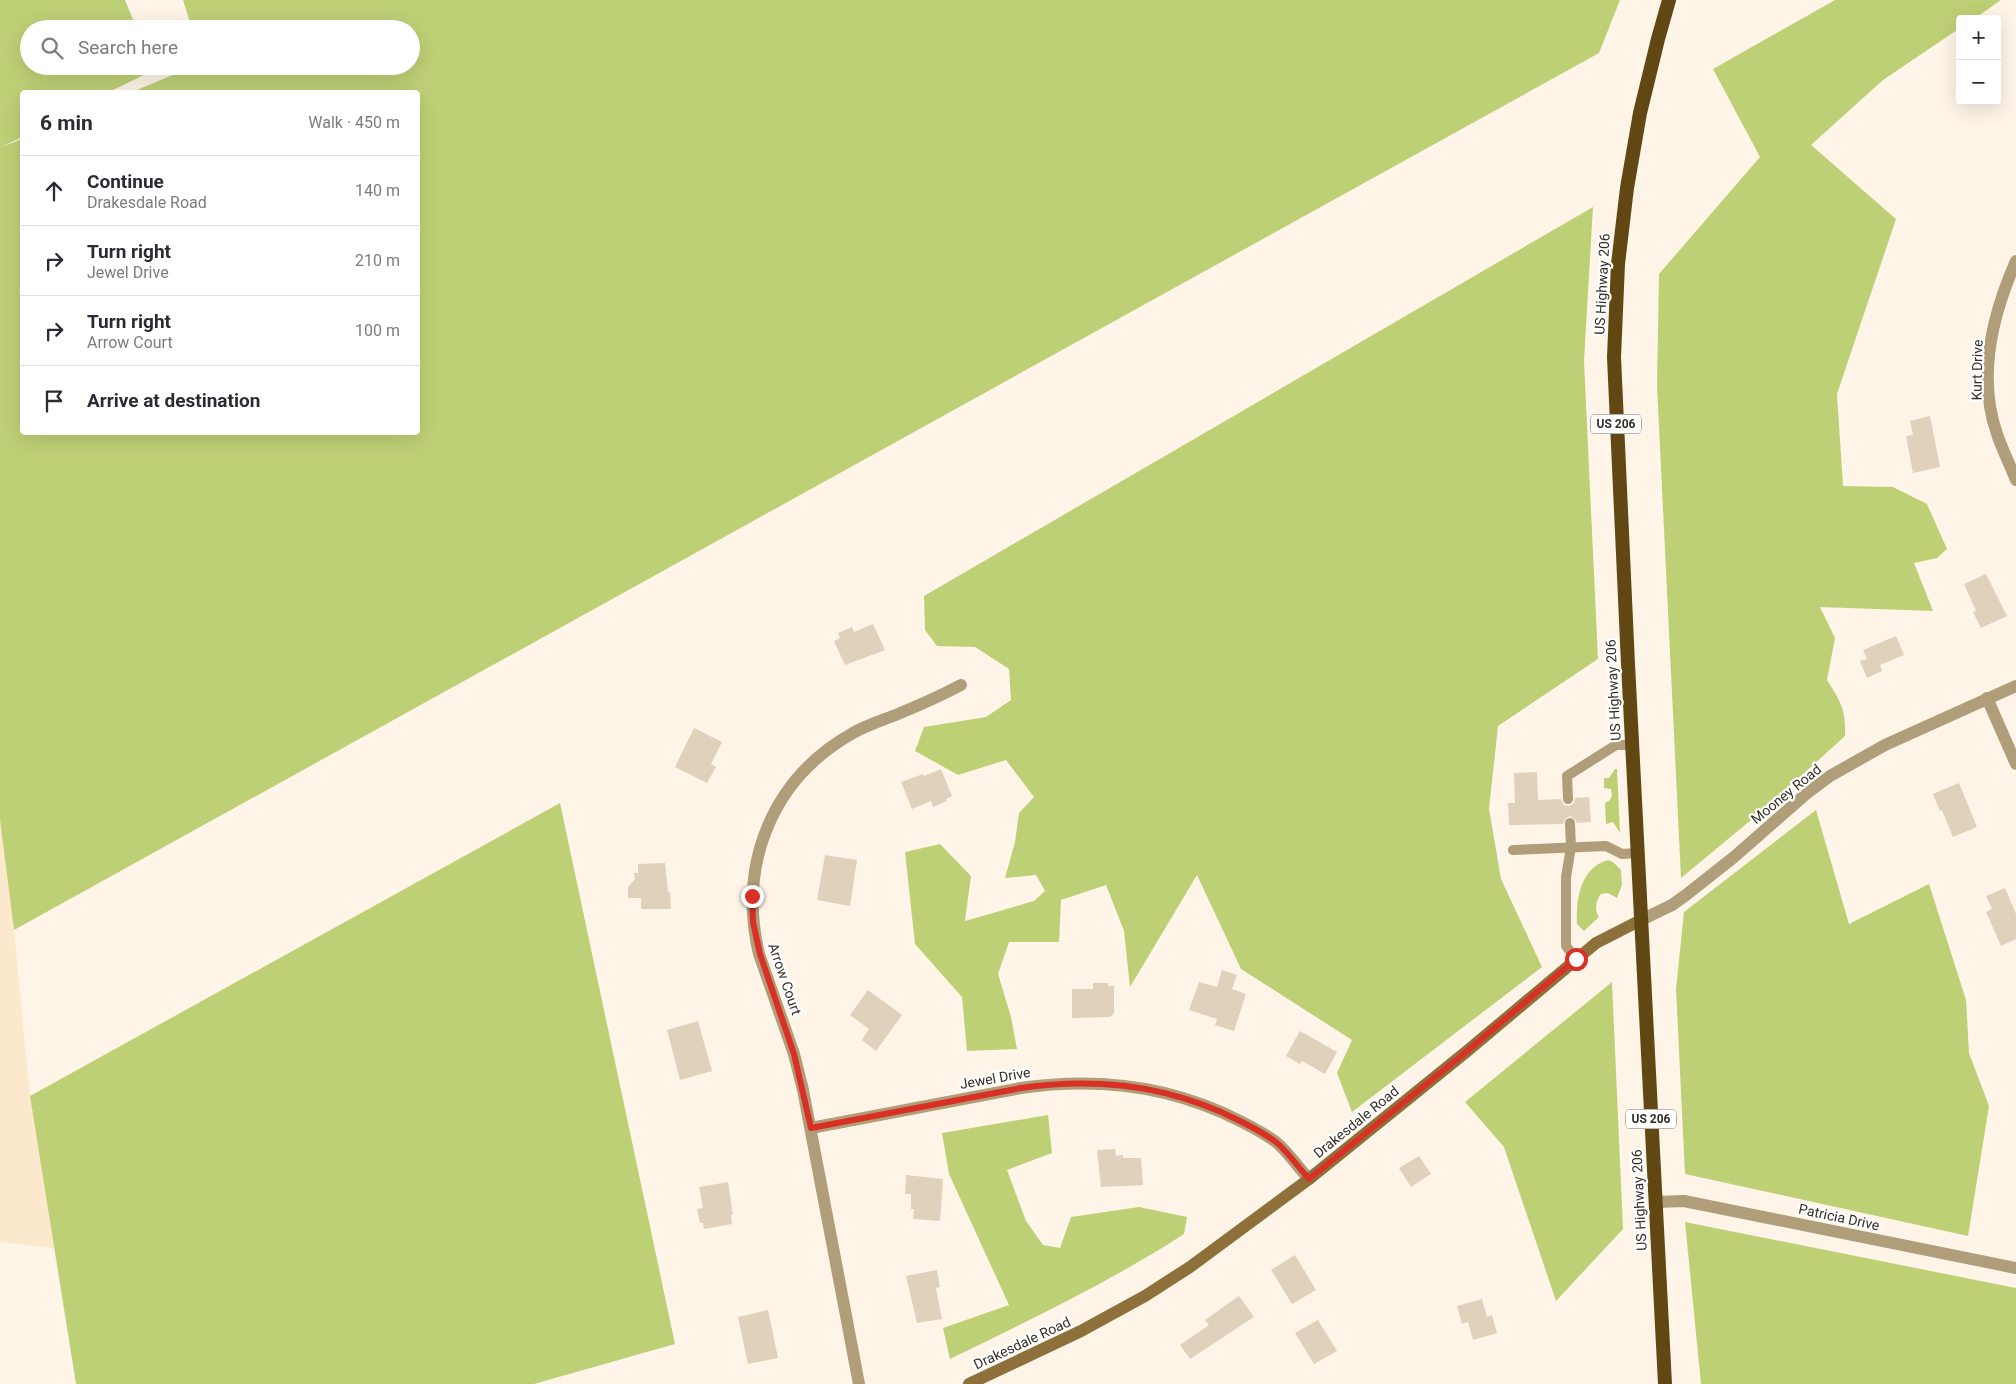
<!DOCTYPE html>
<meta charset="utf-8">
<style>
:root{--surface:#fff;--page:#f7f7f7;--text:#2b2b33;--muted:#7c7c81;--line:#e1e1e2}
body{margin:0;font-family:Roboto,sans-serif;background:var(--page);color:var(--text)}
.controls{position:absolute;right:15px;top:15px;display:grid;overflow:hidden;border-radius:5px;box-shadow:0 5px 20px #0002}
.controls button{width:45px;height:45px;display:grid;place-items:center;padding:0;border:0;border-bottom:1px solid var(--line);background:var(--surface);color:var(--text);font:25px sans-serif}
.stop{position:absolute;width:15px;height:15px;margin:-11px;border:4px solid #d93025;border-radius:50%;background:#fff}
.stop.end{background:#d93025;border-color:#fff;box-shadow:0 1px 5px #0008}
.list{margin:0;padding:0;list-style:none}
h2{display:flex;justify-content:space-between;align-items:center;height:65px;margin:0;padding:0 20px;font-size:21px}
h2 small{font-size:16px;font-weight:400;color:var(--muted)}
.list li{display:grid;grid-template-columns:32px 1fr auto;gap:15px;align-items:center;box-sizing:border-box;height:70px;padding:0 20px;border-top:1px solid var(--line)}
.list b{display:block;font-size:19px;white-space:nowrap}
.list p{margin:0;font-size:16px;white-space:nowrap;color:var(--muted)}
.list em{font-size:16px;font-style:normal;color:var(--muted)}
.icon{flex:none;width:28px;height:28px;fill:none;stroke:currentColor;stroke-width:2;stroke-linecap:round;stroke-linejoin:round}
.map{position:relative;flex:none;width:2016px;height:1384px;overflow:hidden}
.search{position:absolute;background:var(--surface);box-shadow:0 5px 20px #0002;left:20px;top:20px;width:400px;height:55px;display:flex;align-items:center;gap:12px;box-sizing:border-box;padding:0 18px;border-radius:28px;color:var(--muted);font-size:19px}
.panel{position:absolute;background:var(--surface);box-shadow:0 5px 20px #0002;left:20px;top:90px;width:400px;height:345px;border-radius:5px}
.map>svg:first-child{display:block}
</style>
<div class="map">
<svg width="2016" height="1384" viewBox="0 0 2016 1384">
<rect width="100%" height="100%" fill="#fef5e8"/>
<path fill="#fce9cd" d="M0,820L14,930L30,1096L55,1248L0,1242Z"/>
<g fill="#bed076">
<path d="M0,0H125L137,29H29V66H152L154,70L109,92H22V137L1,147L22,139V432H418V92H132L194,66H411V29H192L183,0H1620L1599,53L14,930L0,820Z"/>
<path d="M1835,0H2001L1974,19H1960V28L1883,80L1811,145L1896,219L1837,394L1843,486L1893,487L1927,504L1947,549L1937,558L1914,563L1933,611L1820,607L1835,638L1827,680C1841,702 1846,710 1845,736L1768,806L1681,878L1657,386L1659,274L1760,157L1713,69Z"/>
<path d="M1593,207L1584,361L1598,659L1498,726L1489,809L1501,879L1542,967L1352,1112L1337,1073L1352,1040L1241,969L1197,875L1130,987L1124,931L1106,885L1061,900L1059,942H1009L998,974L1011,1017L1017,1049L967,1051L962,997L915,944L905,852L940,844L971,876L965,921L1034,901L1045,891L1036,875L1005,878L1015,842L1019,813L1034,797L1006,760L958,775L915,751L924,727L986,717L1011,700L1009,669L975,647L937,646L925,630L924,596Z"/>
<path d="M1615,769H1617L1620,833L1613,822L1606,824L1605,803L1609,801L1612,796L1611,789L1604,788V778H1609Z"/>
<path d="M560,803L675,1344L534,1384H76L30,1096Z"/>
<path d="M1816,810L1849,924L1929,884L1966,1000L1969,1053L1989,1106L1968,1236L1685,1174L1676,989L1684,912Z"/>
<path d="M1608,860L1613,862L1621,870L1622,885L1617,898L1608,893L1601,894C1596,900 1594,910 1599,917L1584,931L1577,924C1576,899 1580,868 1608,860Z"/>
<path d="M1612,982L1623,1229L1556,1301L1504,1147L1465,1102Z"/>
<path d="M1048,1115L1052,1153L1007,1170L1026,1221L1043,1245L1060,1248L1071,1217L1139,1207L1187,1217L1184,1234C1110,1282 1030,1320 950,1359L943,1328L1009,1305L949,1174L942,1133Z"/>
<path d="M1685,1222L2016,1288V1384H1701Z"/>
</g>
<g fill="#dfd1bb">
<path d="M1930,416L1940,467L1913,473L1906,436L1913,435L1910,421Z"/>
<path d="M1986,574L2007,616L1981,628L1973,612L1976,611L1964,584Z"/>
<path d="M873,624L885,650L845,665L834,641L840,638L838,633L852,627L854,632Z"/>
<path d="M1896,636L1904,655L1880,665L1882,671L1867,678L1860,661L1867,659L1863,650Z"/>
<path d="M694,728L722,742L711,764L716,767L707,783L675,767Z"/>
<path d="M941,769L952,796L946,799L947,801L933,807L931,801L912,809L901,782L923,774L924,776Z"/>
<path d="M1537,772L1538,800L1561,799L1564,805L1569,806L1574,803L1575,798L1589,797L1591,822L1577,823L1575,819L1570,816L1566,818L1563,824L1509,825L1508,803H1515L1514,773Z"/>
<path d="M1959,783L1977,827L1953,837L1942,810L1940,811L1933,794Z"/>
<path d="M825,855L857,860L850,906L817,900Z"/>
<path d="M665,863L668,892H670L671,909H641V898H628V887L635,879L634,873H638V864Z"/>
<path d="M2005,888L2016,914V939L2001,946L1986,912L1992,909L1986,896Z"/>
<path d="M1222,970L1237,975L1232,989L1246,994L1234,1031L1215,1025L1217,1019L1189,1010L1199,982L1217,987Z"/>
<path d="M1093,983H1108V986H1114V1013L1110,1017L1072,1018V989H1093Z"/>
<path d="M868,990L902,1015L876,1051L862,1040L869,1029L850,1015Z"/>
<path d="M698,1021L712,1071L680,1080L667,1030Z"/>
<path d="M1300,1031L1337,1052L1325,1074L1302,1061L1300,1064L1286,1056Z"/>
<path d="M1115,1149L1116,1156L1123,1155V1158H1141L1143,1185L1101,1187L1097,1150Z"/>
<path d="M1419,1156L1431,1174L1411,1187L1399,1168Z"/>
<path d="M906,1175L943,1179L940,1221L913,1219L914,1209H911V1194H905Z"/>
<path d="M728,1182L733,1215H731L732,1224L704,1229L703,1223H700L697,1209L703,1208L699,1187Z"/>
<path d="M1295,1255L1316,1290L1292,1304L1271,1270Z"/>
<path d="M937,1270L940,1287L936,1288L942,1319L917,1323L906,1276Z"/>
<path d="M1239,1296L1254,1317L1190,1359L1180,1345L1209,1325L1205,1320Z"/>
<path d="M1482,1299L1487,1317L1492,1315L1497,1333L1473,1340L1468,1322L1462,1324L1457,1306Z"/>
<path d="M768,1310L778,1358L748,1364L738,1317Z"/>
<path d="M1318,1320L1337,1351L1314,1364L1295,1333Z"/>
</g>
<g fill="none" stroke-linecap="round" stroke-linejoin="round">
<g stroke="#b09d79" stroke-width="10">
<path d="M1568,799L1567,776L1616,745H1632"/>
<path d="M1570,823L1571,847L1566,877V946L1576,959"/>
<path d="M1513,850L1606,846L1622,854L1638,853"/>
</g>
<g stroke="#b09d79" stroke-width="12">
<path d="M2016,261C1993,313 1977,377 1997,434C2002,449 2010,465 2016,480"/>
<path d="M1987,698L2016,764"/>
<path d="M811,1128L1021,1088C1097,1077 1172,1086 1240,1121C1252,1127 1265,1134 1276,1142C1288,1152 1298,1167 1309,1179"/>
<path d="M1656,1202L1684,1201L2016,1268"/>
<path d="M859,1384L803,1090L794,1054L759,954C738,865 771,779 853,733C867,725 883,720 898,714C920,705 940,696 961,685"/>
</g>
<path stroke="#b09d79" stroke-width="12" d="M1641,920L1672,905L1686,895L1734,857L1806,794L1830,776L1885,745L2016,686"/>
<path stroke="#8e713a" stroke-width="12" d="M969,1384L1081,1331L1145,1296L1190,1267L1309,1179L1466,1052L1596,943L1641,920"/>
<path stroke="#614812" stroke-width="14" d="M1665,1384L1628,664L1614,357L1618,264L1627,188L1640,113L1658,39L1669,0"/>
</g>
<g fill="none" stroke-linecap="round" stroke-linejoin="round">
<path stroke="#d93025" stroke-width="6" d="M752,896L753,922L760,954L794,1054L811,1128L1021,1088C1097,1077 1172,1086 1240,1121C1252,1127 1265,1134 1276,1142C1288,1152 1298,1167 1309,1179L1466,1052L1576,959"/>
</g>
<g text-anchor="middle" stroke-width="4.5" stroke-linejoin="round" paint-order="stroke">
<g fill="#fff" stroke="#716d67" stroke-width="1">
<rect x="1591" y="414.5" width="50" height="19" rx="4"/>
<rect x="1626" y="1109.5" width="50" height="19" rx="4"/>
</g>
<g font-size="12" font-weight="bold" fill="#342e26">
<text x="1616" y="428">US 206</text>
<text x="1651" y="1123">US 206</text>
</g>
<g font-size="14" fill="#342e26" stroke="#fff">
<text transform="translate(1602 284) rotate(-87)" y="5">US Highway 206</text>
<text transform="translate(1977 370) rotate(-89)" y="5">Kurt Drive</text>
<text transform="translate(1613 690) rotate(-93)" y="5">US Highway 206</text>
<text transform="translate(1786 794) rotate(-39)" y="5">Mooney Road</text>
<text transform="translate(785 979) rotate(71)" y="5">Arrow Court</text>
<text transform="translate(995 1078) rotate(-10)" y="5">Jewel Drive</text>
<text transform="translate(1356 1122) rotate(-39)" y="5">Drakesdale Road</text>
<text transform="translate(1639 1200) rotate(-93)" y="5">US Highway 206</text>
<text transform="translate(1839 1217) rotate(12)" y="5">Patricia Drive</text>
<text transform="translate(1022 1343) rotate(-25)" y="5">Drakesdale Road</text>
</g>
</g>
</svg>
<div class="controls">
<button>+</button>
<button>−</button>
</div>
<div class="stop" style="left:1576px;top:959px"></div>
<div class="stop end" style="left:752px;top:896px"></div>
<div class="search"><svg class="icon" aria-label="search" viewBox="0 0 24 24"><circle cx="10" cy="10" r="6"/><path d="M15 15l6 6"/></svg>Search here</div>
<section class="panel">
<h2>6 min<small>Walk · 450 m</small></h2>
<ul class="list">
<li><svg class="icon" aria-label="ahead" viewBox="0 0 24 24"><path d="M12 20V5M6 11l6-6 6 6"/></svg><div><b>Continue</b><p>Drakesdale Road</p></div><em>140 m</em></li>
<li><svg class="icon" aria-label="right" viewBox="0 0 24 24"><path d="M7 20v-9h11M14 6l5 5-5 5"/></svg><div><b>Turn right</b><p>Jewel Drive</p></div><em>210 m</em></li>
<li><svg class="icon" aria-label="right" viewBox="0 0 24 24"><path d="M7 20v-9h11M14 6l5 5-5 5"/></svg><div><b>Turn right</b><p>Arrow Court</p></div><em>100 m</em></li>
<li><svg class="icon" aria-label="arrive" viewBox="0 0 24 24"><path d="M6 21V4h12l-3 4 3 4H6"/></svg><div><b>Arrive at destination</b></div></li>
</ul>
</section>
</div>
